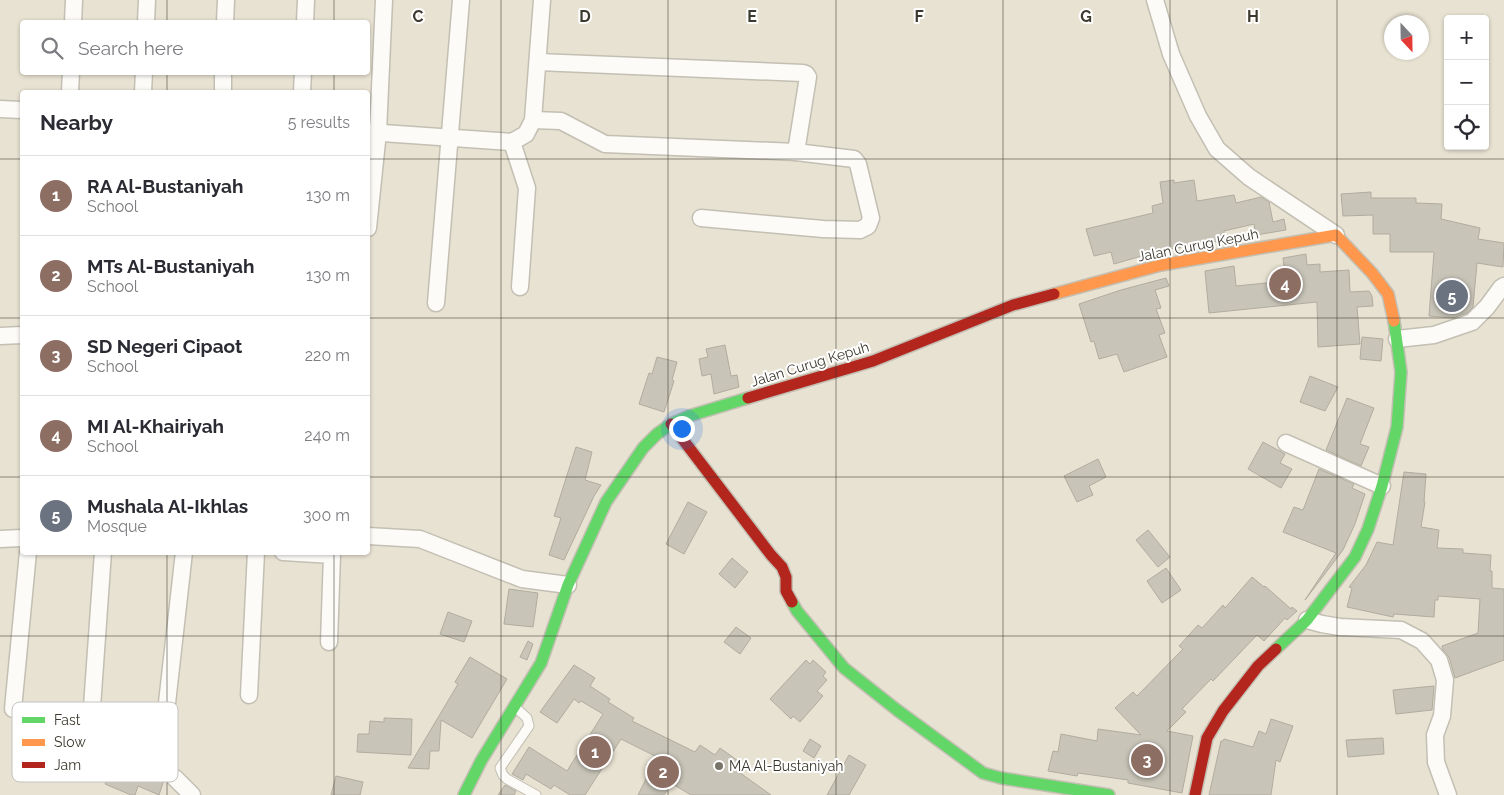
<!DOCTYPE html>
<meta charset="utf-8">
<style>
:root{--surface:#fff;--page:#f7f7f7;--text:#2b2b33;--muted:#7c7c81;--line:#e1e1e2;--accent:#ea580c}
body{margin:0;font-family:Raleway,sans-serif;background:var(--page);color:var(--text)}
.controls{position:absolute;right:15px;top:15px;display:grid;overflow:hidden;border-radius:5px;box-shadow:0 1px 4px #0004}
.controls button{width:45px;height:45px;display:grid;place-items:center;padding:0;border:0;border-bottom:1px solid var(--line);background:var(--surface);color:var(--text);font:25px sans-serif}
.compass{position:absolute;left:1384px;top:15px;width:45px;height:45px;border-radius:50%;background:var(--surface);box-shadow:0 1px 4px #0004;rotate:158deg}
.you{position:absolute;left:681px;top:428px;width:18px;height:18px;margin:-12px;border:4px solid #fff;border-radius:50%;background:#1a73e8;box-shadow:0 0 0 8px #1a73e833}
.badge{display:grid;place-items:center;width:32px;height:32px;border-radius:50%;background:var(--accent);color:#fff;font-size:16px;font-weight:700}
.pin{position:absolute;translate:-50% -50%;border:2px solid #fff;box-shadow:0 1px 5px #0006}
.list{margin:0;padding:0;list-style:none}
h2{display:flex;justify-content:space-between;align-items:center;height:65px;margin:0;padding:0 20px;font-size:21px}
h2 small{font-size:16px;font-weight:400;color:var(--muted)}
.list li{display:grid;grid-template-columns:32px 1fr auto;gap:15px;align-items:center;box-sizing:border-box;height:80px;padding:0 20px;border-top:1px solid var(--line)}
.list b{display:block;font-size:19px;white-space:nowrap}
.list p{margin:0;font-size:16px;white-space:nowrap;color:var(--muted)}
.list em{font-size:16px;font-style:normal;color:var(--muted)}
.icon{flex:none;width:28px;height:28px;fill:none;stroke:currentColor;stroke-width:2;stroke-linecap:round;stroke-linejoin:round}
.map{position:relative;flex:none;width:1504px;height:795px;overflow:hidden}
.search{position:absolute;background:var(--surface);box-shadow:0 1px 4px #0004;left:20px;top:20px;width:350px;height:55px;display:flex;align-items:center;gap:12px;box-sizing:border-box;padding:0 18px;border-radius:5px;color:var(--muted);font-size:19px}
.panel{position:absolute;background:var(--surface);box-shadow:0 1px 4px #0004;left:20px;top:90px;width:350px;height:465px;border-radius:5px}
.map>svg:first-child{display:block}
</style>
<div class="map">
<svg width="1504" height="795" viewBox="0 0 1504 795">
<rect width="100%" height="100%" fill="#e8e2d2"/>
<g fill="#c8c4b8" stroke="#b0ac9f">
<path d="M1174,180V183L1194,180L1197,201L1234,195L1236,203L1261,197L1269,202L1273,222L1284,219L1286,230L1256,235L1254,224L1224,231L1225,240L1159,251L1114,264L1111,252L1094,256L1086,229L1153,213L1152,206L1163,203L1160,182Z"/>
<path d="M1371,192V198H1416V203L1442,204L1441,219L1480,228L1478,239L1504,243L1503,267L1477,263L1473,307L1467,313L1453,318L1429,316L1434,252H1390V234H1373V215L1343,216L1341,194Z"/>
<path d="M1306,254L1307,265L1320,264V272L1349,270L1350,292L1369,291L1372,296L1373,306L1357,307L1360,344L1318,347L1317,302L1209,313L1205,271L1234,266L1236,286L1286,281L1283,258Z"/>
<path d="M1166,278L1169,286L1155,290L1161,308L1156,309L1165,333L1159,335L1167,357L1124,372L1117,354L1099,359L1094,341L1091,342L1079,304L1121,290Z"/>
<path d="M1362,337L1383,339L1381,361L1360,359Z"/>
<path d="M725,345L731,376L737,375L739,387L714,394L711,374L702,376L699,359L708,357L706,349Z"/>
<path d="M657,357L677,362L672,380L674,381L664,412L639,404L649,373L652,374Z"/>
<path d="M1310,376L1338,387L1325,411L1300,402Z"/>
<path d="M1347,398L1374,408L1360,444L1369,447L1361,466L1326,450Z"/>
<path d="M1263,442L1285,454L1280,463L1292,469L1281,488L1248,469Z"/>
<path d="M576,447L592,452L585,480L601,485L594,496L564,560L549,555L561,518L554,516Z"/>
<path d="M1098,459L1106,477L1089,486L1093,495L1077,502L1064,476Z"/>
<path d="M1319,469L1354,484L1352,488L1365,494L1355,524L1343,550L1305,600L1336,553L1283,532L1294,507L1303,510Z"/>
<path d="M1404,472L1426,474L1424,502H1425L1421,527L1439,530L1437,548L1463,549V553L1491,555L1490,571H1492V588L1504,589V660L1455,678L1449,657L1443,650L1442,646L1478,633L1480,599L1438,596V600H1435L1434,617L1394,614L1393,617L1347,607L1352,588L1349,587L1366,565L1377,542L1393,545Z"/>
<path d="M688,502L707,512L684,554L666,544Z"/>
<path d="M1148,530L1170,557L1158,567L1136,540Z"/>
<path d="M732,558L748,572L735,588L719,574Z"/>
<path d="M1166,568L1181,590L1162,603L1147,581Z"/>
<path d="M1252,577L1264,587L1265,586L1291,609L1292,607L1297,611L1287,620L1285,618L1264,641L1257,635L1213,681L1211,679L1182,709L1186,712L1167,731L1193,736L1182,793L1128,783V780L1078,773L1077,776L1048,771L1053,751L1058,752L1061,734L1097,741L1098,729L1141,735L1115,708L1133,692L1137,696L1183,649L1179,646L1198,625L1202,628L1223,605L1225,608Z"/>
<path d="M509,589L538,593L533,627L504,624Z"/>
<path d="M448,612L472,621L464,642L440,634Z"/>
<path d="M736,627L751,638L740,654L724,642Z"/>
<path d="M528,641L533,644L527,660L520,657Z"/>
<path d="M470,657L507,679L472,738L441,720L439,751H430L429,769L408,768L458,684L455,682Z"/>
<path d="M806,660L810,664L813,660L826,672L823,676L827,680L817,691L823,696L800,722L793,716L791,719L770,699Z"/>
<path d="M574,665L595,678L590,686L610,699L608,702L634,718L632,721L695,752L700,745L715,755L720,748L741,763L736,770L771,795H691L671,783L664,795H638L657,757L621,739L585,795H570L554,785L551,789L526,774L523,780L512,774L529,747L567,771L603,714L581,701L579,703L574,699L557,723L540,712Z"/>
<path d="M1434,686L1432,710L1396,714L1393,690Z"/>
<path d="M384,718L412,719L411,755L357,752L358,734H369L370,721L384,722Z"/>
<path d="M1271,719L1293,726L1280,762L1276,760L1271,795H1209L1221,741H1223L1224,739L1253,747L1259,731L1266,734Z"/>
<path d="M1383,738L1384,754L1348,757L1346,740Z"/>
<path d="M810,739L821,746L814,758L803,751Z"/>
<path d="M120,748L142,757L138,766L165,777L159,795L138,786L135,795H131L105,784Z"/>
<path d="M849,755L866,765L849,795H827Z"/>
<path d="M336,776L363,782L360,795H331Z"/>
<path d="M505,785L516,791L514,795H498Z"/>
</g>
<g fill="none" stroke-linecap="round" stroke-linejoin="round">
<defs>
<path id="lane" d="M515,707L527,718L529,726L500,768L503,775L507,779L536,795"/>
<g id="street">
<path d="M1155,0L1171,54L1198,116L1217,149L1249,177L1336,235"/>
<path d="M73,22L74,0"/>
<path d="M146,22L147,0"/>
<path d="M225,22L226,0"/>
<path d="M305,22L306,0"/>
<path d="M538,62L803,73L806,74L808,77L796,152"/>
<path d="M70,92L71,72"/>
<path d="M143,92L144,72"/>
<path d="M223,92V72"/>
<path d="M302,92L303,72"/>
<path d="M0,109L22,110"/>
<path d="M533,120L561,121L605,144L796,152L854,159L858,164L871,218L868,226L860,230L823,229L701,218"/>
<path d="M368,132L512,142L526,134L533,120L542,0"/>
<path d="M512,142L527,188L520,287"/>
<path d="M368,228L378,132L384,0"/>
<path d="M436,303L461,0"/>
<path d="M0,336L22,335"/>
<path d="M1397,339L1434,335L1472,322L1487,307L1501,288L1504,286"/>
<path d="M1286,443L1382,486"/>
<path d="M368,536L420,539L522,579L568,585"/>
<path d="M0,539L22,538"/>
<path d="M283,552L332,555L329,642"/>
<path d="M1307,620L1322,624L1340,627L1401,630L1422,641L1439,660L1445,680L1442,716L1435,735L1436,762L1448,795"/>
<path d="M249,695L256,552"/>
<path d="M167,703L184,552"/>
<path d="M92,707L103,552"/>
<path d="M13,709L28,552"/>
<path d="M175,778L192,795"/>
</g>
<g id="fast">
<path d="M792,602L797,611L844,668L897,710L983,773L1001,778L1109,795"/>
<path d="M1276,649L1307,620L1355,557L1368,529L1382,486L1397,427L1401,372L1394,321"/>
<path d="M464,795L481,761L541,663L568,585L606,502L643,448L657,434L671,424L689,416L748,398"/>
</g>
<path id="slow" d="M1054,294L1161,265L1336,235L1372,273L1388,294L1394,321"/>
<g id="jam">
<path d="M748,398L873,361L1013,305L1054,294"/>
<path d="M671,424L771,555L782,567L786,577V591L792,602"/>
<path d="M1195,795L1207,738L1223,711L1258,666L1276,649"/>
</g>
</defs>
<use href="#lane" stroke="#c3bfb3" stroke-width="11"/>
<use href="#street" stroke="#c3bfb3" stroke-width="19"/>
<use href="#fast" stroke="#c3bfb3" stroke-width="14"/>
<use href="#slow" stroke="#c3bfb3" stroke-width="14"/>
<use href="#jam" stroke="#c3bfb3" stroke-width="14"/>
<use href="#lane" stroke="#fcfbf8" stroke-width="9"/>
<use href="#street" stroke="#fcfbf8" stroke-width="16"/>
<use href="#fast" stroke="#63d668" stroke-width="11"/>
<use href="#slow" stroke="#ff974d" stroke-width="11"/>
<use href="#jam" stroke="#b3261e" stroke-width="11"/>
</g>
<path fill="none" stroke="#3c382d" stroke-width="1" stroke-opacity="0.55" d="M167,0V22M334,0V22M501,0V795M668,0V795M836,0V795M1003,0V795M1170,0V795M1337,0V795M167,72V92M334,72V92M0,159H22M368,159H1504M0,318H22M368,318H1504M0,477H22M368,477H1504M167,552V795M334,552V795M0,636H1504"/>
<circle fill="#787467" stroke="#fff" stroke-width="2" cx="719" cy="766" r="5"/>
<g text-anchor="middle" stroke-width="4" stroke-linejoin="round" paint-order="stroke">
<g font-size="14" fill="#3c382d" stroke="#fff">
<text transform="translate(1198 245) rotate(-11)" y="5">Jalan Curug Kepuh</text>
<text transform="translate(810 364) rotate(-17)" y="5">Jalan Curug Kepuh</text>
</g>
<g font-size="14" fill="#3c382d" stroke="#fff" text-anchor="start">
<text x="729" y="771">MA Al-Bustaniyah</text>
</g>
</g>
<rect x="12" y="702" width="166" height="80" rx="8" fill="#fff" stroke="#c4c3c0" stroke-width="1"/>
<rect x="22" y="717" width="23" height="6" fill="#63d668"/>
<rect x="22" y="739" width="23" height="7" fill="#ff974d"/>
<rect x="22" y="762" width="23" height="6" fill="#b3261e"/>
<g font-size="14" fill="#3c382d">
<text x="54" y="725">Fast</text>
<text x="54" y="747">Slow</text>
<text x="54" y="770">Jam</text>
</g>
<g font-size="16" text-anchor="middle" font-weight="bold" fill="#3c382d" stroke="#fff" stroke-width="4" stroke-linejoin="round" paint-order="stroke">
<text x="418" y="22">C</text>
<text x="585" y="22">D</text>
<text x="752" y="22">E</text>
<text x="919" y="22">F</text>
<text x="1086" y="22">G</text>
<text x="1253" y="22">H</text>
</g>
</svg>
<div class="controls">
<button>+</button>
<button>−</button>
<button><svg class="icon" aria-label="locate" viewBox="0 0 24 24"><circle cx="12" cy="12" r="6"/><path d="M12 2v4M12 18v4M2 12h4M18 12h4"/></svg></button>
</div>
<svg class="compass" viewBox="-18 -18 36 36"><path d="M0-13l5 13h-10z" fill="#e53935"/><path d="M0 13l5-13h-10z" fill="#7c7c81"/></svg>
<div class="you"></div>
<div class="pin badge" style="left:595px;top:752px;background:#8d6e63">1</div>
<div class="pin badge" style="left:663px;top:772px;background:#8d6e63">2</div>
<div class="pin badge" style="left:1147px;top:760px;background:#8d6e63">3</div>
<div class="pin badge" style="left:1285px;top:284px;background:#8d6e63">4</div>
<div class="pin badge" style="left:1452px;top:296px;background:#6b7280">5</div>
<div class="search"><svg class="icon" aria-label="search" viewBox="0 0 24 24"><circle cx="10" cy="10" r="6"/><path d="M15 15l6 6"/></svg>Search here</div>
<section class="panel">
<h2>Nearby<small>5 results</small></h2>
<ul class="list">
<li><span class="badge" style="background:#8d6e63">1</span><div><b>RA Al-Bustaniyah</b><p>School</p></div><em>130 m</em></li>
<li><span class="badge" style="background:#8d6e63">2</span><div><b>MTs Al-Bustaniyah</b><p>School</p></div><em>130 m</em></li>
<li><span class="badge" style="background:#8d6e63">3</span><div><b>SD Negeri Cipaot</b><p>School</p></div><em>220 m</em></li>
<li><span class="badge" style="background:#8d6e63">4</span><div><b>MI Al-Khairiyah</b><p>School</p></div><em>240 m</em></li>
<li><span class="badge" style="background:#6b7280">5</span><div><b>Mushala Al-Ikhlas</b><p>Mosque</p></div><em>300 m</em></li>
</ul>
</section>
</div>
